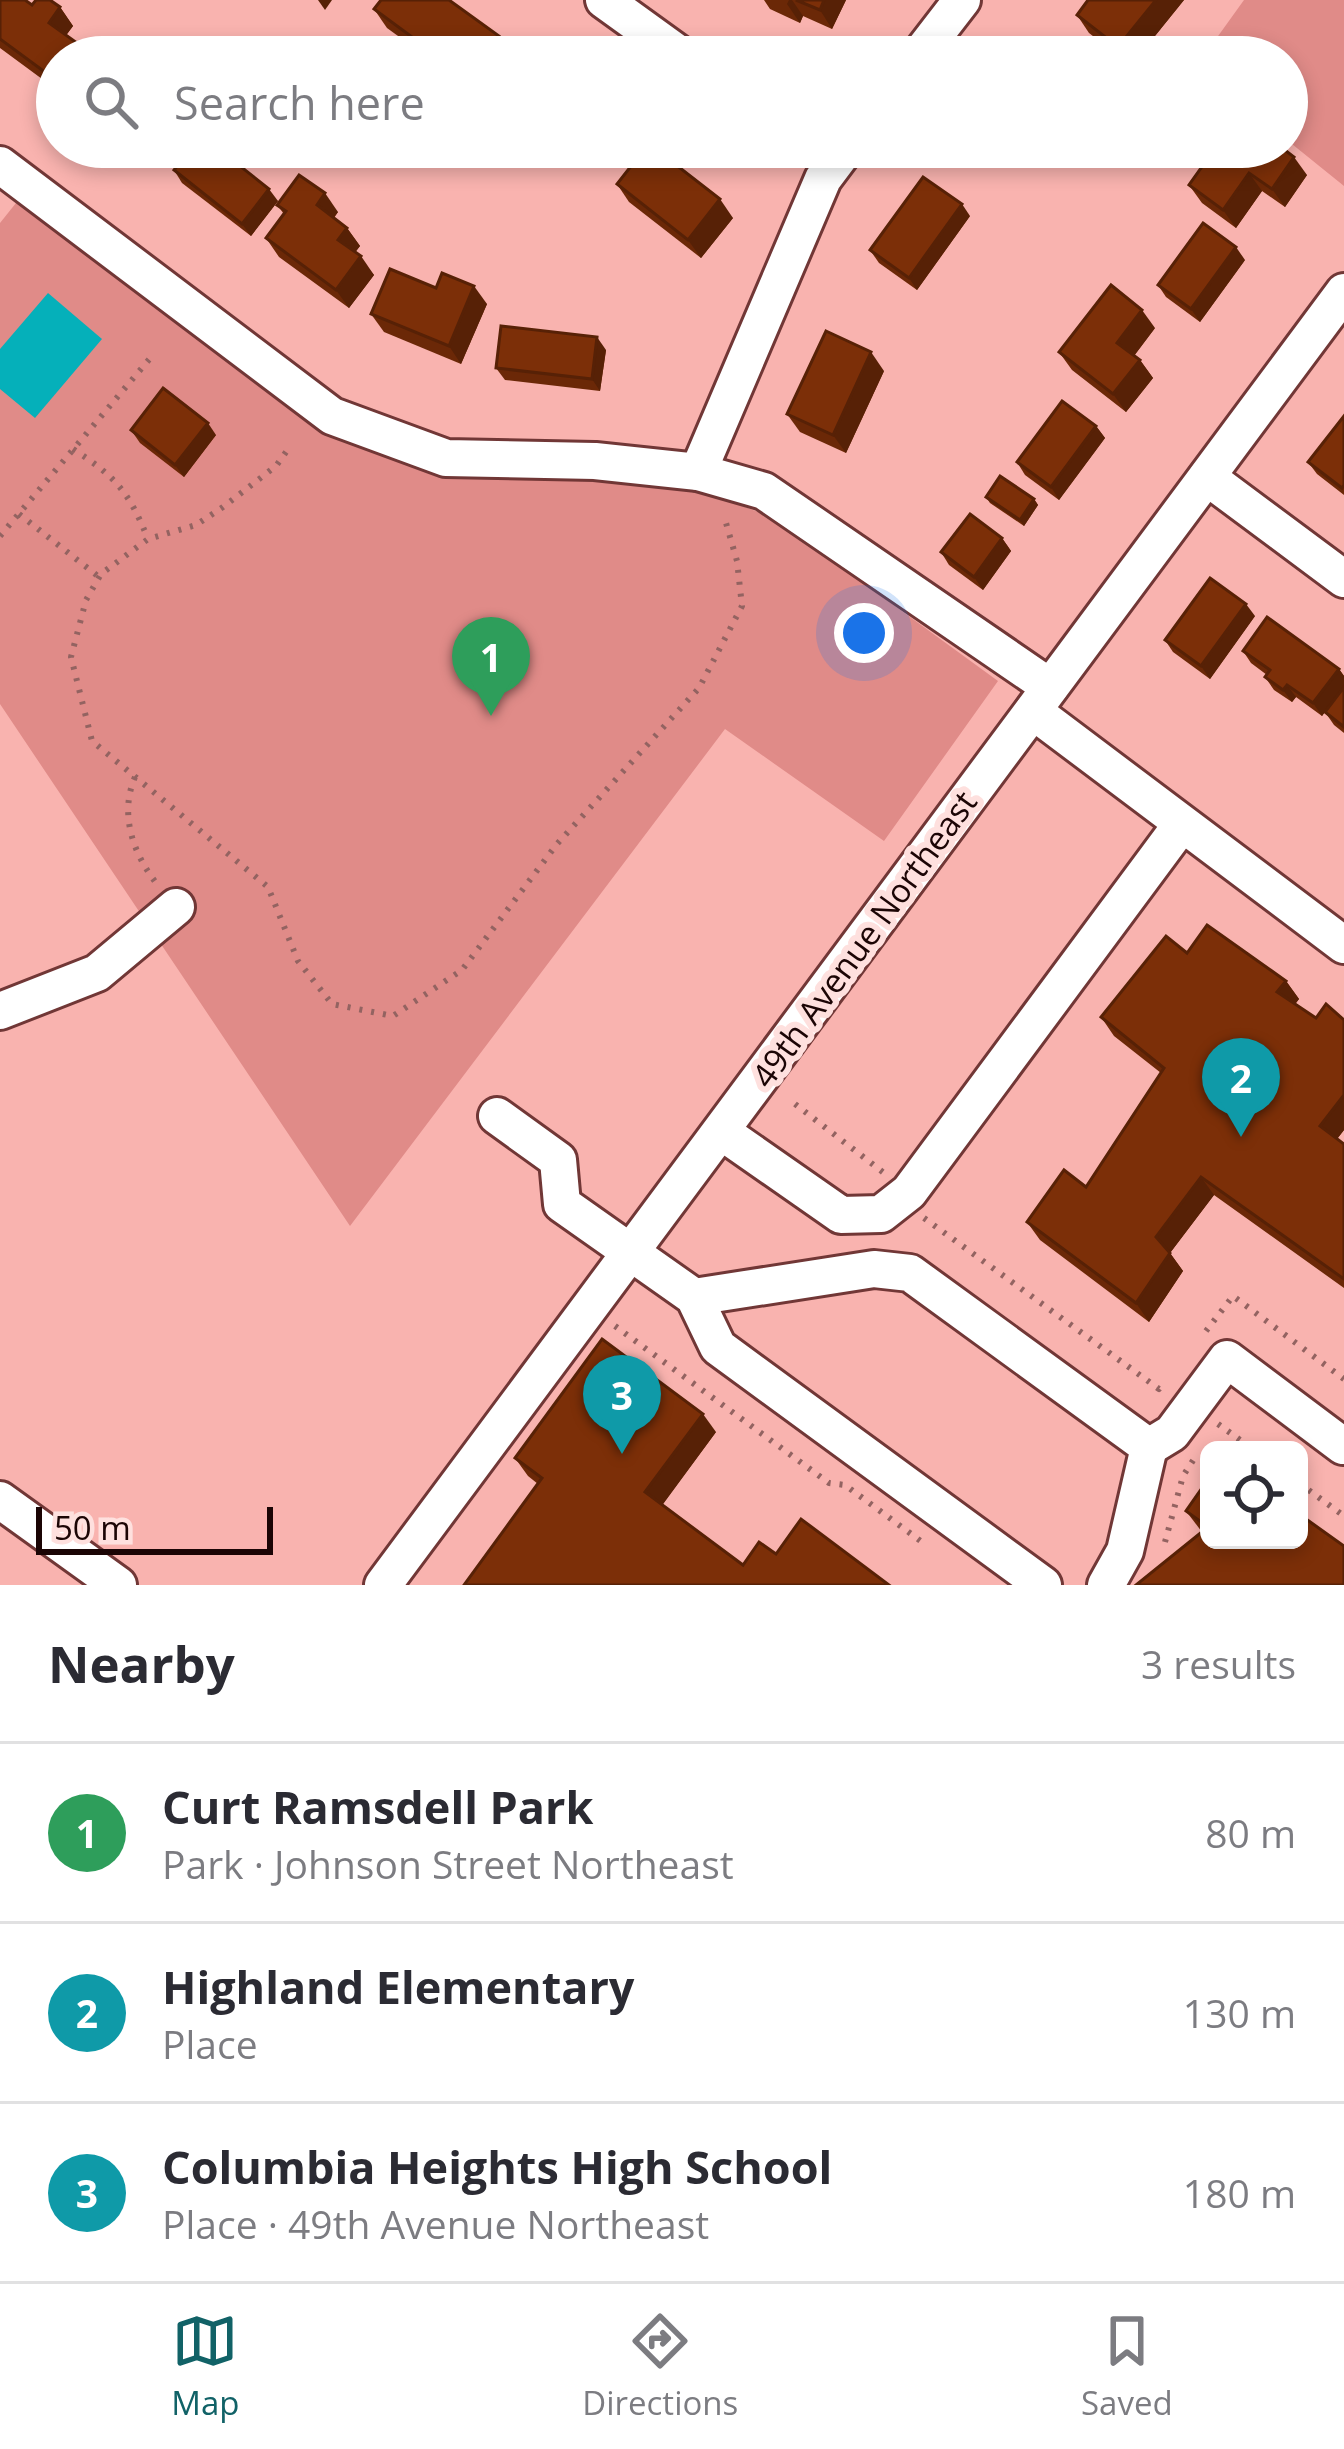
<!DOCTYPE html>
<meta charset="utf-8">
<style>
:root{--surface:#fff;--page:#f7f7f7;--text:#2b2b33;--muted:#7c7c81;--line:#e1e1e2;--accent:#116267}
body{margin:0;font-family:"Open Sans",sans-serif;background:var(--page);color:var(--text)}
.controls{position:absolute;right:36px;bottom:36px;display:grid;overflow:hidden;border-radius:18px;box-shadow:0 6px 18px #0003}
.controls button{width:108px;height:108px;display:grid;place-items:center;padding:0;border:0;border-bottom:3px solid var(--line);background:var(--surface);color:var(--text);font:60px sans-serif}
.scale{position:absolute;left:36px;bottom:30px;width:237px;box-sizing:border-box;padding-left:12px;border:6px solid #1b0505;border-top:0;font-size:33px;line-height:42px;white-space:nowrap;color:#1b0505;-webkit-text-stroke:9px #fee0de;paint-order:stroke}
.you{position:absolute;left:864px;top:633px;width:42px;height:42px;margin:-30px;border:9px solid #fff;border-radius:50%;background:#1a73e8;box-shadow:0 0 0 18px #1a73e833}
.badge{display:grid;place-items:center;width:78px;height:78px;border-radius:50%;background:var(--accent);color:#fff;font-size:39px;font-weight:700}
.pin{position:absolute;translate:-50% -99px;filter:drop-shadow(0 3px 6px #0008)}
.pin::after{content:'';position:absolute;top:63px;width:42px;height:36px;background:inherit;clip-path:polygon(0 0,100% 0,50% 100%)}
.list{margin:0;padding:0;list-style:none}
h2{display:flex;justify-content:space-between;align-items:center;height:156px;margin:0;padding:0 48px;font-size:51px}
h2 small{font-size:39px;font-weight:400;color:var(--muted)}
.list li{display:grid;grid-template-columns:78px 1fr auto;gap:36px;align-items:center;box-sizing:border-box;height:180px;padding:0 48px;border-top:3px solid var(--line)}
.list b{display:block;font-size:45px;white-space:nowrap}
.list p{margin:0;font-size:39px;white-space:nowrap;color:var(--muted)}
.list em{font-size:39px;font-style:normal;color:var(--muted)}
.icon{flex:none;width:66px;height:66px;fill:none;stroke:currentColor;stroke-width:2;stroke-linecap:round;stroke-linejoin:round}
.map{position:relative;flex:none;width:1344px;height:1585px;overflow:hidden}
.search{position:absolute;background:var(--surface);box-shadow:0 6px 18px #0003;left:36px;right:36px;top:36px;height:132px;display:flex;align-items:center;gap:30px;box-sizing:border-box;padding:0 42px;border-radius:66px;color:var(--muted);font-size:45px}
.sheet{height:696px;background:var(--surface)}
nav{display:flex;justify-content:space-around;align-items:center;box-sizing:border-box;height:168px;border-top:3px solid var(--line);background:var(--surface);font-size:33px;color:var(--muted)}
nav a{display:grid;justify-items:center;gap:6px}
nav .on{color:var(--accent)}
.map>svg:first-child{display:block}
</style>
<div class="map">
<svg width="1344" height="1585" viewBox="0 0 1344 1585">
<rect width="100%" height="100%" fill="#f9b3af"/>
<g fill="#e08b88">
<path d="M1244,0H1344V186L1287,140V57H1203Z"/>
<path d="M20,198L360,446L493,479H605L703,491L774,518L998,681L884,841L725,729L350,1226L0,704V223Z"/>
</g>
<path fill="#05b0ba" d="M48,293L102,339L35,418L0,389V349Z"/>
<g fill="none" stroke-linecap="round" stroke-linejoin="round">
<defs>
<g id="minor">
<path d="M604,0L683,57"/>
<path d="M918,57L962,0"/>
<path d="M0,165L332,416L446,458L595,461L698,472L764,491L1050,687"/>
<path d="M698,472L823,179L847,147"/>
<path d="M1207,477L1344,579"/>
<path d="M1033,711L1344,945"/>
<path d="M0,1011L97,973L176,907"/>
<path d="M497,1116L558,1160L562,1204L694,1297L718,1347L1043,1585"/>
<path d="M722,1132L841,1215L881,1214L909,1192L1181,825"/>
<path d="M694,1297L874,1269L910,1273L1149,1447L1125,1551L1106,1585"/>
<path d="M1149,1447L1172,1433L1227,1359L1343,1446"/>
<path d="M0,1500L118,1585"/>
<path d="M383,1585L1344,292"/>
</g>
</defs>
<use href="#minor" stroke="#713736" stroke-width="42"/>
<g stroke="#936361" stroke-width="6" stroke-dasharray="3 9" stroke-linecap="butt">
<path d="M73,449C116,477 129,492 148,539"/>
<path d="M286,452L276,466L223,507L196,525L148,539L101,574L86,600L71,657L92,741L268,887L298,961L332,1004L393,1016L462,970L557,844L699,688L742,606L737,561L724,516"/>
<path d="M19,514L99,577"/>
<path d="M0,536L152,356"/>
<path d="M135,777C119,814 133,854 157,884"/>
<path d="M795,1104L884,1173"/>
<path d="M924,1218L1159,1389L1163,1383"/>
<path d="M615,1326L829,1483L845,1485L922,1542"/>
<path d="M1206,1331L1233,1296L1344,1379"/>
<path d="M1218,1424L1254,1450"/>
<path d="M1299,1483L1344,1516"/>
<path d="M1165,1542L1183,1476L1194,1459"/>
</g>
<use href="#minor" stroke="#fff" stroke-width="36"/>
</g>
<g fill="#6b2807">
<path d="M0,0L60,7L73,26L66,35L57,57V90L0,48Z"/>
<path d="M764,0H846L832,29L803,16L800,23L770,9Z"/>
<path d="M1088,0H1184L1138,57H1120L1089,33L1077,15Z"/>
<path d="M374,9L512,55L510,57H427L387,28Z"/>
<path d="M133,147H160L151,160Z"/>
<path d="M564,147H608L593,168Z"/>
<path d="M1000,147H1029L1017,162L1004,153Z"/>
<path d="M1216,147L1307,175L1285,207L1262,191L1236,228L1202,203L1189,185Z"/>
<path d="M174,170L278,201L251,236L182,183Z"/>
<path d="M617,184L733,218L701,258L629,202Z"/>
<path d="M277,205L338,212L334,218L347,228L360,246L355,252L374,275L349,308L279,257L266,238L284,214Z"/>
<path d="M970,216L917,290L879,263L870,250Z"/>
<path d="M1245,260L1200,322L1166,297L1158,285Z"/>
<path d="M436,288L487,304L461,364L384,332L371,314Z"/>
<path d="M1155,328L1134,356L1140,360L1153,378L1126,412L1072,370L1059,352Z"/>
<path d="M606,350L600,391L505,380L496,368Z"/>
<path d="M884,371L846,453L800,432L787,414Z"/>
<path d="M1344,416V495L1317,474L1308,462Z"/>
<path d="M1096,426L1105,438L1059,500L1025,475L1017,462Z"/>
<path d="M131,430L216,435L184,477L140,443Z"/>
<path d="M986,497L1034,499L1038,505L1024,526L990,503Z"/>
<path d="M1002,538L1011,551L983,590L949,565L941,552Z"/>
<path d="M1255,616L1210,679L1173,652L1165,640Z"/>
<path d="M1243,651L1339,669L1344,676V686L1322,716L1296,697L1292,702L1274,690L1265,677L1267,675L1251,663Z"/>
<path d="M1344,687V733L1334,725L1325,712Z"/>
<path d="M1187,953L1286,981L1299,999L1295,1004L1316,1018L1344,1020V1130L1337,1139L1344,1144V1288L1214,1195L1170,1253L1183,1271L1149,1322L1040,1240L1027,1222L1086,1187L1161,1073L1114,1036L1101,1017Z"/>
<path d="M716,1432L662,1505L743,1565L776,1554L889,1585H464L538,1484L528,1476L515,1458Z"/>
<path d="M1186,1511L1344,1546L1202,1532Z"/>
</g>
<g fill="#572106">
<path d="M318,0H332L325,10Z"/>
<path d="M789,0H792L803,16L800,23L787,4Z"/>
<path d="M824,0H846L832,29L820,10Z"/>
<path d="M1156,0H1184L1138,57H1125L1118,47Z"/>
<path d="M60,7L73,26L62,41L49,23Z"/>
<path d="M499,36L512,55L510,57H484Z"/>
<path d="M84,48L90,57H77Z"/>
<path d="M142,147H160L151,160Z"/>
<path d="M590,147H608L593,168L584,156Z"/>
<path d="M1010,147H1029L1017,162L1008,150Z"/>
<path d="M1294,157L1307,175L1285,207L1272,189Z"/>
<path d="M1249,173L1262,191L1236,228L1223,210Z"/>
<path d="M269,189L278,201L251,236L242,224Z"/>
<path d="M325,193L338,212L329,223L317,205Z"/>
<path d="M720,199L733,218L701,258L688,240Z"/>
<path d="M962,204L970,216L917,290L909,278Z"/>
<path d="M347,228L360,246L351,258L338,240Z"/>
<path d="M1236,247L1245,260L1200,322L1191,309Z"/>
<path d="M361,256L374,275L349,308L336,290Z"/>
<path d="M474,286L487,304L461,364L449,346Z"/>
<path d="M1142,310L1155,328L1130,361L1117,343Z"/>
<path d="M597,337L606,350L600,391L592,379Z"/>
<path d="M871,352L884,371L846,453L833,435Z"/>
<path d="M1140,360L1153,378L1126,412L1113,394Z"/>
<path d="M208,423L216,435L184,477L175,465Z"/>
<path d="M1096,426L1105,438L1059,500L1051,487Z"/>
<path d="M1034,499L1038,505L1024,526L1020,520Z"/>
<path d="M1002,538L1011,551L983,590L974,577Z"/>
<path d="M1246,604L1255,616L1210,679L1201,666Z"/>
<path d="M1339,669L1344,676V686L1322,716L1313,703Z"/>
<path d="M1287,685L1296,697L1292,702L1283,690Z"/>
<path d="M1286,981L1299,999L1290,1011L1277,992Z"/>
<path d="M1344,1095V1130L1333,1144L1320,1126Z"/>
<path d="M1201,1177L1214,1195L1170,1253L1183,1271L1149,1322L1136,1303L1156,1237Z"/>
<path d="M703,1414L716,1432L658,1511L645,1492Z"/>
</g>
<g fill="#7c2f08" stroke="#572106" stroke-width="3">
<path d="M0,0H25L32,5L36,0H50L60,7L49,23L84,48L77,57H57V81L0,39Z"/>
<path d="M381,0H449L499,36L484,57H439L374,9Z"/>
<path d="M796,0H824L820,10Z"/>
<path d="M1088,0H1156L1118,47L1077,15Z"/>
<path d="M1014,41L1035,57H1003Z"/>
<path d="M192,147H216L269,189L242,224L174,170Z"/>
<path d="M572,147H590L584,156Z"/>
<path d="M646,147H653L720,199L688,240L617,184Z"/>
<path d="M1216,147H1281L1294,157L1272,189L1249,173L1223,210L1189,185Z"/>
<path d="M299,175L325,193L317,205L347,228L338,240L361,256L336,290L266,238L286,211L277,205Z"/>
<path d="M923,177L962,204L909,278L870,250Z"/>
<path d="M1203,223L1236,247L1191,309L1158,285Z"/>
<path d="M390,269L436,288L442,273L474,286L449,346L371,314Z"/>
<path d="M1111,285L1142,310L1117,343L1140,360L1113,394L1059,352Z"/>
<path d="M501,326L597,337L592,379L496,368Z"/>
<path d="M826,331L871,352L833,435L787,414Z"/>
<path d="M163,388L208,423L175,465L131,430Z"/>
<path d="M1062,401L1096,426L1051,487L1017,462Z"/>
<path d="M1344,416V485L1342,488L1308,462Z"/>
<path d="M1000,476L1034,499L1020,520L986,497Z"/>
<path d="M970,514L1002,538L974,577L941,552Z"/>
<path d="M1210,578L1246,604L1201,666L1165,640Z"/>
<path d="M1267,617L1339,669L1313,703L1287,685L1283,690L1265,677L1270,670L1243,651Z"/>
<path d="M1344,687V727L1325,712Z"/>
<path d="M1207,925L1286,981L1277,992L1316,1018L1326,1004L1344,1020V1095L1320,1126L1344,1144V1279L1201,1177L1156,1237L1170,1253L1136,1303L1027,1222L1064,1170L1086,1187L1164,1068L1101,1017L1166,936L1187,953Z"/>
<path d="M602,1339L703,1414L645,1492L743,1565L759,1542L776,1554L801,1519L889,1585H464L542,1478L515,1458Z"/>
<path d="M1209,1478V1540H1299V1514L1344,1546V1585H1136L1208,1527L1186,1511Z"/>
</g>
<g text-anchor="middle" stroke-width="12" stroke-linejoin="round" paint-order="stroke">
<g font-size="33" fill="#1b0505" stroke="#fee0de">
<text transform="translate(864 939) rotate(-54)" y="12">49th Avenue Northeast</text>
</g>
</g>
</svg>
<div class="controls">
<button><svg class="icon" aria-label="locate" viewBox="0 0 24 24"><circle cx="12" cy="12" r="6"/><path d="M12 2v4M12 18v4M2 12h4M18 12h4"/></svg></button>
</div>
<div class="scale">50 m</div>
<div class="you"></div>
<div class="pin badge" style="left:491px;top:716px;background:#2e9e5b">1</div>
<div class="pin badge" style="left:1241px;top:1137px;background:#0f9aa8">2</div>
<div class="pin badge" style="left:622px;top:1454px;background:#0f9aa8">3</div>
<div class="search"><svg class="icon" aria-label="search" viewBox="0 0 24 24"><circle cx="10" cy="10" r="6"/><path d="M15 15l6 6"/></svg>Search here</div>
</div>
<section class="sheet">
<h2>Nearby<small>3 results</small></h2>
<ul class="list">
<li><span class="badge" style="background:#2e9e5b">1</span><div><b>Curt Ramsdell Park</b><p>Park · Johnson Street Northeast</p></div><em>80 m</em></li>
<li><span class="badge" style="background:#0f9aa8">2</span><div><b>Highland Elementary</b><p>Place</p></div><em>130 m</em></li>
<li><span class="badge" style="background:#0f9aa8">3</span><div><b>Columbia Heights High School</b><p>Place · 49th Avenue Northeast</p></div><em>180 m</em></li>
</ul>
</section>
<nav>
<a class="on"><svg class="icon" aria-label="map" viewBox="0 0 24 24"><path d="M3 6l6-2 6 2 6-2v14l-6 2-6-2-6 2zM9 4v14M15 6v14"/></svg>Map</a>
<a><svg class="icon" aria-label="directions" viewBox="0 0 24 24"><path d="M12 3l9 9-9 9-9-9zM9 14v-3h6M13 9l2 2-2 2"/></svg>Directions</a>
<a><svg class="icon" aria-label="saved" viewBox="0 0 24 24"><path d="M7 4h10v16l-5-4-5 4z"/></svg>Saved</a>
</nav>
